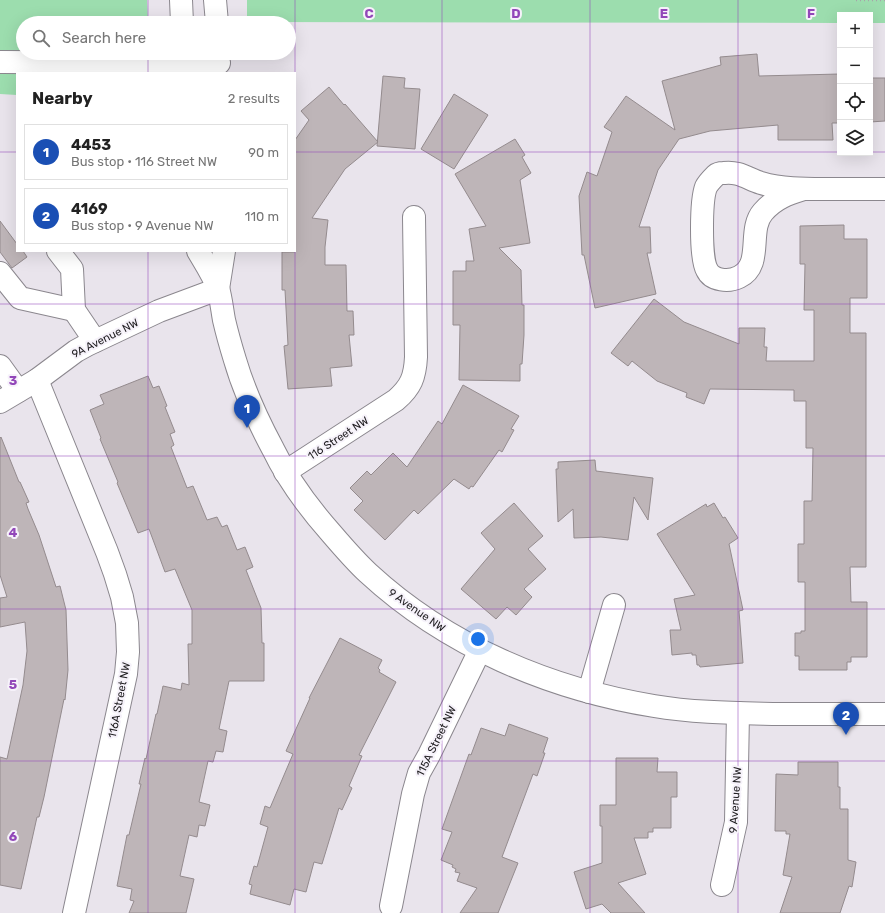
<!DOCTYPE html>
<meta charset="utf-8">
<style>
:root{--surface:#fff;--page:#f6f6f6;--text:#222;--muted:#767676;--line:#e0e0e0;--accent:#9247b9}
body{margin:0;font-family:Rubik,sans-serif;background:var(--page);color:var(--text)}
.controls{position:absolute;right:12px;top:12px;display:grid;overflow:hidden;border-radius:0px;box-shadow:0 4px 16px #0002}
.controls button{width:36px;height:36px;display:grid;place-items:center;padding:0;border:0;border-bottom:1px solid var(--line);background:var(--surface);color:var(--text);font:20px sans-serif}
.you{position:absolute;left:478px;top:639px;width:14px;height:14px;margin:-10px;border:3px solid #fff;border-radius:50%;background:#1a73e8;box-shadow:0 0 0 6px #1a73e833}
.badge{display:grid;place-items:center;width:26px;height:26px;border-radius:50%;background:var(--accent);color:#fff;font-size:13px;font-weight:700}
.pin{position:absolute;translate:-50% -33px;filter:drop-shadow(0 1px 2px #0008)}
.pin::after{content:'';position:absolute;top:21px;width:14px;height:12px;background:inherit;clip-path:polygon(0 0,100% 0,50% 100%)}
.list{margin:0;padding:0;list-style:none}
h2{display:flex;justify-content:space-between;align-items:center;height:52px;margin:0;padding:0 16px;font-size:17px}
h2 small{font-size:13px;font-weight:400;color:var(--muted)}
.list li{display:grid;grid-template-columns:26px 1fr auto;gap:12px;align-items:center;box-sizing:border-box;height:56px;margin:0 8px 8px;padding:0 8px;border:1px solid var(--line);border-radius:0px}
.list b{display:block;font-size:15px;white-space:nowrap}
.list p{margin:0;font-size:13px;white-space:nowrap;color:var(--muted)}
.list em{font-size:13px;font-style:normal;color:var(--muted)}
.icon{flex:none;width:22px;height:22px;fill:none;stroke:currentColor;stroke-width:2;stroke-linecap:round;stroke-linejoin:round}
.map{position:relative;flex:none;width:885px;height:913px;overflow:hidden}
.search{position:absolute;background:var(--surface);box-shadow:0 4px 16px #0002;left:16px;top:16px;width:280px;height:44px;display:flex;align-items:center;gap:10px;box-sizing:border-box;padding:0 14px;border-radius:22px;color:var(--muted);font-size:15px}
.panel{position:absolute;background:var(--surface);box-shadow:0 4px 16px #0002;left:16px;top:72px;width:280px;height:180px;border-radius:0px}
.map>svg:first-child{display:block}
</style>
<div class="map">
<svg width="885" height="913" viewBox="0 0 885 913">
<rect width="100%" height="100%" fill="#e9e4ec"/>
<g fill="#9cddae">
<path d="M0,0H147L148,23H23V53L17,73V95L0,94Z"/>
<path d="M247,0H885V23H870V15H840V23L247,22Z"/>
</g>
<g fill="#beb5b8" stroke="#948b8e">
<path d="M757,54L759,76L840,74V123H832L833,140H778V125L710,131L679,139L658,170L639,227H650L651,253H647L656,294L595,308L584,255H582L579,196L587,172L597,176L612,132L604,127L626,96L675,130L662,81L721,65L720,57Z"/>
<path d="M383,76L405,78L404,88L420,89L415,149L377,146Z"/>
<path d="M870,78H885V121L870,122Z"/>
<path d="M329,87L344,105L345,104L378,142L345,169L312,218L328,220L325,247V265H346L347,311H353L354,335H349L352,366L330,368L332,386L288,389L284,346L288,345L285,290H282V252H295V140L309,120L301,111Z"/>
<path d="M454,94L488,115L454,169L421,149Z"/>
<path d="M515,139L525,155L522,157L531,173L520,180L530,243L499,248L521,270L522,305H524V335L522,364H520V381L459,380L460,325H453V271H466V261H474L469,229L486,226L455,174Z"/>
<path d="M0,221L17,244V251H23L27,257L12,268L0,252Z"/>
<path d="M844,225V239H867V298H850V333H866V567H850L851,602H867V657H851V662H847V670H799V656H795V633H801V631H805V582H798V544H804V501H812L813,448H806V401H794V390L710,389L704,404L686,397L687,393L657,381L632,361L628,366L611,353L654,299L684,322L739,344V328H765L764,347H767L766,361H814V310H804L805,264H800V226Z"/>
<path d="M148,376L153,388L159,386L167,406L165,407L175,432L170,434L174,445L171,447L187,488L193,486L207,520L217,517L222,527L227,525L237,550L245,547L253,567L246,570L261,608L262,643H264V681H229L219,729L227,731L223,752L216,751L213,762L208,761L199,802L210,805L205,826L199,825L197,837L189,835L180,876L194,879L186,913H129L134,901L130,900L132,889L117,886L127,835H129L141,784H139L145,758L146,759L156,714H157L163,686L181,690L182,683L189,685L188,644H192V610L175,569L165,572L149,529L138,533L117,483L118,482L100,439L101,438L90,410L104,404L100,395Z"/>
<path d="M463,385L519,416L511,429L514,430L502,452L499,450L473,487L471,486L469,489L454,479L418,514L414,510L385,540L354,510L363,501L350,488L367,471L371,475L393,453L407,467L438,421L442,424Z"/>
<path d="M1,437L19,482H20L29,502L26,503L28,509L39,535L56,587L60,586L66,610L68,670L65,700L64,699L44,797L39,817H37L21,889L0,885V757L7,759L23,685L27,651L25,622L0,627V598L7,597L0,575V438Z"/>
<path d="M595,460L596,471L653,478L648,520L634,497L628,540L601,537L574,538L573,509L558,522L556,469H558V462Z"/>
<path d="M514,503L543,536L528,549L546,569L524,589L532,597L516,615L507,607L496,619L461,589L495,549L481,533Z"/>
<path d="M714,503L723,518L725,517L738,538L729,544L743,610L739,611L743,663L700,667L699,665H697L696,655H692V653L672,655L670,630H681L674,599L695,595L657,534L706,504L707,507Z"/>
<path d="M340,638L382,660L378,668L380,670L379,672L396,682L359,755L362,756L349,786L352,788L342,810L339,808L322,864L314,862L306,892L294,889L290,905L250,894L252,885L249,884L254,866L257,867L268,827L260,824L265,806L270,808L293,754L286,751L310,698H309Z"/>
<path d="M509,724L548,738L543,753H545L537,776L533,774L502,857L518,863L498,913H460L477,888L457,881L460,873L455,872L456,869L452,867L453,865L441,860L452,832L442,829L469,754L471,755L481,728L505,736Z"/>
<path d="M616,758H658L657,772H677V797H671V828H653V832H648V838H634L646,874L618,883L645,913H611L602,904L586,909L574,872L602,863V826H600V805H616Z"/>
<path d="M798,762H838V787H840V809H848V860L856,862L852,887L849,886L840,913H780L792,877L783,875L790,834H786V831H775L776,774L798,775Z"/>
</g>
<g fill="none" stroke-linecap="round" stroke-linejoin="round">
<defs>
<g id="minor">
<path d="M181,0L182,23"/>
<path d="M215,0L217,23"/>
<path d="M0,62L219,63"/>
<path d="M804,189C788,194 775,198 763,212C747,230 764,265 739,277C729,282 712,281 707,270C700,258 701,200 706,187C708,183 713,178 716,175C718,173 721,173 724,173C739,171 748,179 761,183C781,189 804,189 824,189C845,189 865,189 885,189"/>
<path d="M58,251L72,269L74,310L95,341"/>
<path d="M198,251C205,263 213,275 218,288C221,298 222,309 224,320C227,333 231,347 235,360C244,391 258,421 273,449C288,480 308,507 331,533C343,547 355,561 368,573C447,646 550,689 654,706C695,713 737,713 779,714C814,714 850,714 885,714"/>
<path d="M0,273L20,298L74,310"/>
<path d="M218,289L224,251"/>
<path d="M0,366L18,391"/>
<path d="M37,380L107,552L115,574L122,597L127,623L128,652L126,674L74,913"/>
<path d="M0,402L37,380L76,351L87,345L159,311L218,289"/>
<path d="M285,472L396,400C411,387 415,377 416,357L414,217"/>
<path d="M589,692L614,605"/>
<path d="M722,885L736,822L738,713"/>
<path d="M391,906L413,794L419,773L429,755L480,650"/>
</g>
</defs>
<use href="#minor" stroke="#8b878e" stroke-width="24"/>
<path stroke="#a7a3a9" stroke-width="2.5" stroke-dasharray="1 3" stroke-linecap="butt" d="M856,0H885"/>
<use href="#minor" stroke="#fff" stroke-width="22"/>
</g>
<path fill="none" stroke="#9247b9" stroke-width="1" stroke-opacity="0.55" d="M148,0V23M295,0V73M442,0V913M590,0V913M738,0V913M148,53V73M295,73V251M0,152H17M295,152H840M870,152H885M148,251V913M295,251V913M0,304H885M0,456H885M0,609H885M0,761H885"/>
<g text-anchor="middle" stroke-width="4" stroke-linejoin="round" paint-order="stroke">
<g font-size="11" fill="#232124" stroke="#f6f2fa">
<text transform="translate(105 338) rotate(-27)" y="4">9A Avenue NW</text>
<text transform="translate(338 438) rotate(-33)" y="4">116 Street NW</text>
<text transform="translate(417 610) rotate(35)" y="4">9 Avenue NW</text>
<text transform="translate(119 700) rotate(-79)" y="4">116A Street NW</text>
<text transform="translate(436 741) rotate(-64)" y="4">115A Street NW</text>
<text transform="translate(735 800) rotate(-86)" y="4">9 Avenue NW</text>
</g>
</g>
<g font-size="13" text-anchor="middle" font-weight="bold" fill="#9247b9" stroke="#f6f2fa" stroke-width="4" stroke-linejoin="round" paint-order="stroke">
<text x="369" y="18">C</text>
<text x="516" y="18">D</text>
<text x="664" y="18">E</text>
<text x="811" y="18">F</text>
<text x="13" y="385">3</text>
<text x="13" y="537">4</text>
<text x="13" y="689">5</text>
<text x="13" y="841">6</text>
</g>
</svg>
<div class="controls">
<button>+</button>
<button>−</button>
<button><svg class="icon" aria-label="locate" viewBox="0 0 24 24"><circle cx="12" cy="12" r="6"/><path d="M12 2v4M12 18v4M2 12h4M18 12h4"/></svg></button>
<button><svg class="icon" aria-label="layers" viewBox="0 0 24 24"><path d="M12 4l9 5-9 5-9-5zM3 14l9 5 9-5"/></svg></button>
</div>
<div class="you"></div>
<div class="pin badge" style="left:247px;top:428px;background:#1a4fb4">1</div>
<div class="pin badge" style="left:846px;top:735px;background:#1a4fb4">2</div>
<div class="search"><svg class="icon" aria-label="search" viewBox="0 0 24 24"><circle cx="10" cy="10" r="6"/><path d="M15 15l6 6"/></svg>Search here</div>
<section class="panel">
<h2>Nearby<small>2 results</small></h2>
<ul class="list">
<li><span class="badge" style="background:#1a4fb4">1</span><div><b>4453</b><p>Bus stop · 116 Street NW</p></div><em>90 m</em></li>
<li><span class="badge" style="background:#1a4fb4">2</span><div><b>4169</b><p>Bus stop · 9 Avenue NW</p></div><em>110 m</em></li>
</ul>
</section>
</div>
